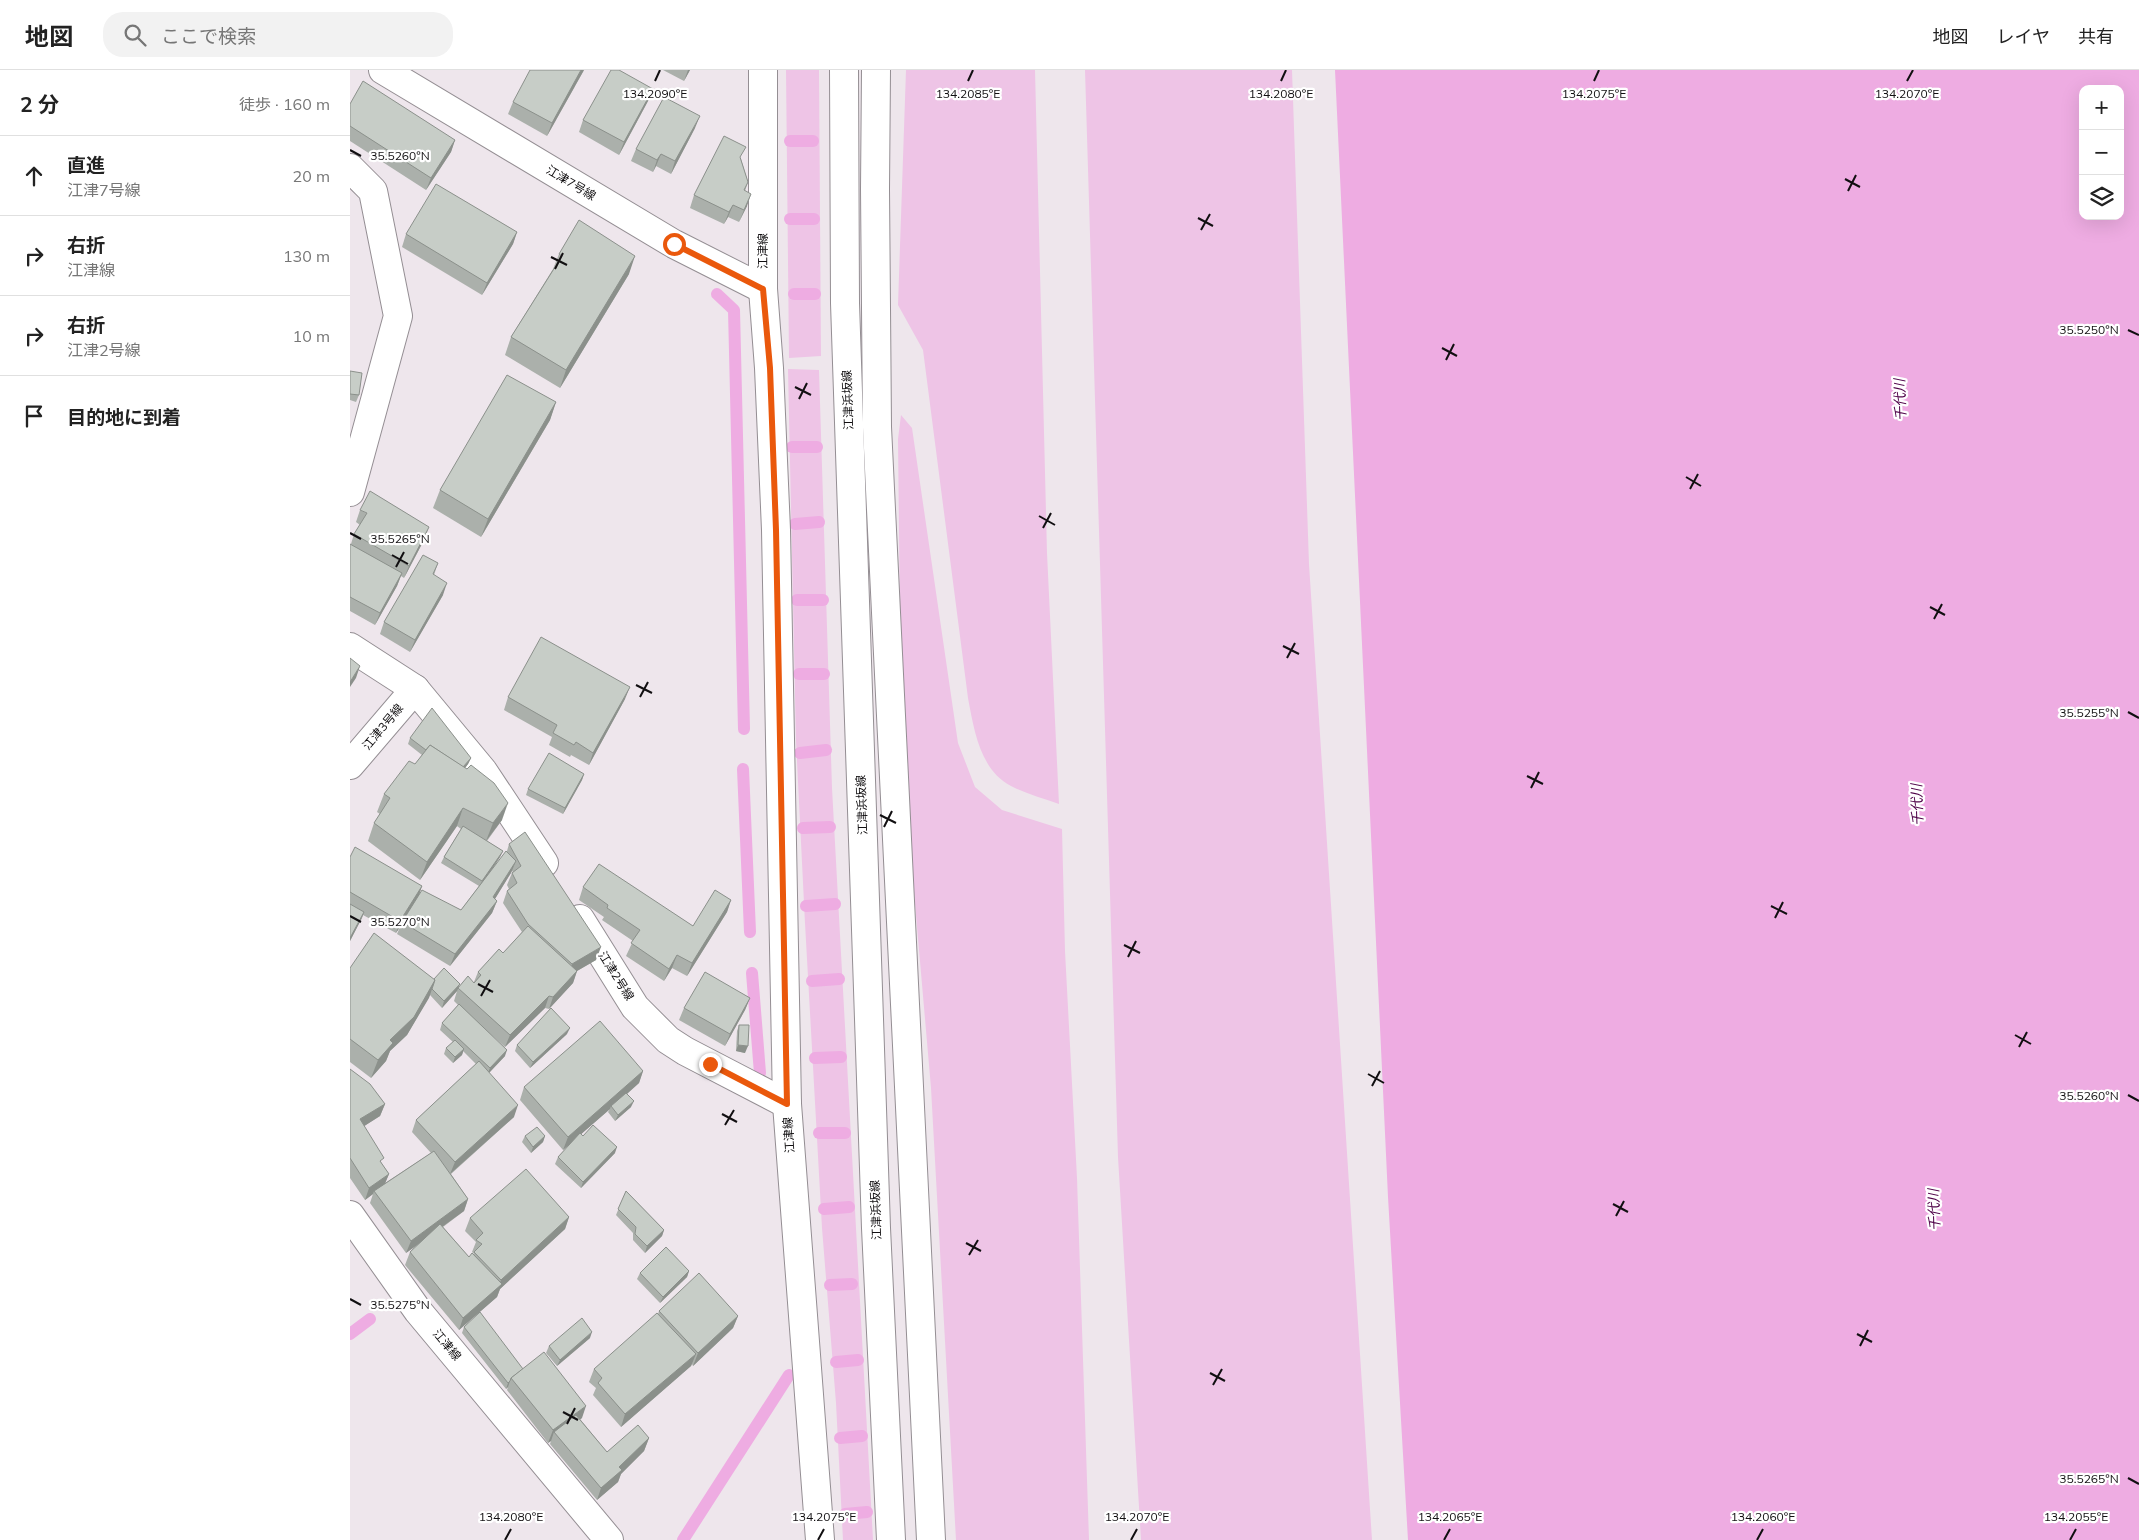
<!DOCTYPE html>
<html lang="ja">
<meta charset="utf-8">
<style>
:root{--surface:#fff;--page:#f2f2f2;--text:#222;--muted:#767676;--line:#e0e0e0}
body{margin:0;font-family:Mulish,"Noto Sans JP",sans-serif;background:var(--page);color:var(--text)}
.controls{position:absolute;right:15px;top:15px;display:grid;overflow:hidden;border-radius:10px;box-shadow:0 5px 20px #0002}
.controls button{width:45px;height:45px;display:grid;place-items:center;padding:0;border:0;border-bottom:1px solid var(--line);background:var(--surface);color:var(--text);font:25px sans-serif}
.stop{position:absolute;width:15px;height:15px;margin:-11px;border:4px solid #ea580c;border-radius:50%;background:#fff}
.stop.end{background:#ea580c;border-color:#fff;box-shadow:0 1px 5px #0008}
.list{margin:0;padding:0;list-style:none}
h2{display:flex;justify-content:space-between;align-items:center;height:65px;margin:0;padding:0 20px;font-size:21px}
h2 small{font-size:16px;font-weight:400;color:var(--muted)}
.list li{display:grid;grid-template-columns:32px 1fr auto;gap:15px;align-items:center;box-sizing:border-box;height:80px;padding:0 20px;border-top:1px solid var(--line)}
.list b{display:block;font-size:19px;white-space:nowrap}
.list p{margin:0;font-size:16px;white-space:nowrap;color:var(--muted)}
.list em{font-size:16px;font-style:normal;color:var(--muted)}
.icon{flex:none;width:28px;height:28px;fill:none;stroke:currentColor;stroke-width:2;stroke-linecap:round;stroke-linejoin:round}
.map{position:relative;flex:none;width:1789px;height:1470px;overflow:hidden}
header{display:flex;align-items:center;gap:30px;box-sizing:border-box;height:70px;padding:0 25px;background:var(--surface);border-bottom:1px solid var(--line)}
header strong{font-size:24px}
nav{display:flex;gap:28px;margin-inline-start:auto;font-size:18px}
.search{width:350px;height:45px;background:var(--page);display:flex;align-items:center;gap:12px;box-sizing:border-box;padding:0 18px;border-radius:20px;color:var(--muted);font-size:19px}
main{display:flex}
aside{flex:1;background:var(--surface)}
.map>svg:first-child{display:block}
</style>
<header>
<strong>地図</strong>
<div class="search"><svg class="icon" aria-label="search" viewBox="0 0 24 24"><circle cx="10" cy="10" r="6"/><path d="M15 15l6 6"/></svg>ここで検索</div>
<nav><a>地図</a><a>レイヤ</a><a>共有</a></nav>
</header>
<main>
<aside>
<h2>2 分<small>徒歩 · 160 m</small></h2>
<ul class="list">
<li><svg class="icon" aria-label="ahead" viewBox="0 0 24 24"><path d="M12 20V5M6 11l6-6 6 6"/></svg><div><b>直進</b><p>江津7号線</p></div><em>20 m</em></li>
<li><svg class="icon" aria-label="right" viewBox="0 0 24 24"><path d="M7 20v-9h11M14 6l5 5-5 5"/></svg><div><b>右折</b><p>江津線</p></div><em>130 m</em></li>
<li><svg class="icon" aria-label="right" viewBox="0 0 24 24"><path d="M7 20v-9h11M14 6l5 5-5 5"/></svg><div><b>右折</b><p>江津2号線</p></div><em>10 m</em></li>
<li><svg class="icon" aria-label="arrive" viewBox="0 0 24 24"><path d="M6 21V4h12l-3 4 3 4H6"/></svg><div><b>目的地に到着</b></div></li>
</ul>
</aside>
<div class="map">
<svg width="1789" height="1470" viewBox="0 0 1789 1470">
<rect width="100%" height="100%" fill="#eee6ec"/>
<g fill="#eec4e6">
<path d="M436,0H469L471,286L439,288Z"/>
<path d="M556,0H685L697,483L709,734C693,728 676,724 661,716C630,700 624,660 618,628L573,280L548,235Z"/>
<path d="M735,0H942L959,494L1022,1470H791L768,1087Z"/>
<path d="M438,299L469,300L482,718L523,1470H493L486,1333L472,1158L455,853L446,671Z"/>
<path d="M551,345L562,358L608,673L625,717L652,740L712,759L715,881L727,1108L739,1470H606L581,1018L560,776L550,549L548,369Z"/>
</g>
<path fill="#eeace2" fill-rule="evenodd" d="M985,0H1789V1470H1058L1038,1127ZM1733,19H1770V146H1733Z"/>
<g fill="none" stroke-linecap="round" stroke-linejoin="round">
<g stroke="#eeace2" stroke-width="12">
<path d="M440,71H463"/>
<path d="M440,149H464"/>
<path d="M367,224L384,240L394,659"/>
<path d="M444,224H465"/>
<path d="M442,377H467"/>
<path d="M445,454L469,452"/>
<path d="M447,530H473"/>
<path d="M449,604H474"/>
<path d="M450,683L476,680"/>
<path d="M393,699L400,862"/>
<path d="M453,758L480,757"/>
<path d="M456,836L485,834"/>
<path d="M402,903L410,1003"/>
<path d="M462,911L489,909"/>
<path d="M465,988L491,987"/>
<path d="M469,1063H495"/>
<path d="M474,1139L499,1137"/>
<path d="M480,1215L502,1214"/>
<path d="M0,1264L20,1249"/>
<path d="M486,1292L508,1290"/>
<path d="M490,1368L512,1366"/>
<path d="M495,1444L517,1442"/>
<path d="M333,1470L439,1305"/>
</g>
<defs>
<g id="minor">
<path d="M33,0L324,174L413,219"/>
<path d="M413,0V219L419,298L426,460L437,1034L470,1470"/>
<path d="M526,0L525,119L527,357L581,1470"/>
<path d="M0,98L23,121L48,246L0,422"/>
<path d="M0,577L65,619L133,701L194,793"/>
<path d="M0,695L65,619"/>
<path d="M230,849L285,937L318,970L335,981L437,1034"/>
<path d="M0,1145L68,1241L259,1470"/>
</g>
<path id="tertiary" d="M494,0L495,233L526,1158L541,1470"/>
</defs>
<use href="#minor" stroke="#948e93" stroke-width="30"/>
<use href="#tertiary" stroke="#948e93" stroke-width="30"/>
<use href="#minor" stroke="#fff" stroke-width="28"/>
<use href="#tertiary" stroke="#fff" stroke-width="28"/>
</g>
<g fill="#abb0ab">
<path d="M234,0L197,66L158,44L163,32Z"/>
<path d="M313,0H340L334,11Z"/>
<path d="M303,19L298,31L269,85L229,62L233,50Z"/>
<path d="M0,34L105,70L101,82L76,120L0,71Z"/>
<path d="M345,58L321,104L306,96L303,102L281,91L286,79Z"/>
<path d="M391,89L398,112L395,121L397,136L389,152L378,147L374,154L340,138L344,125Z"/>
<path d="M167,162L163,174L132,225L52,177L56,164Z"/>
<path d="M209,184L279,204L210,318L155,285L161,267L203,199Z"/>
<path d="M0,301L9,325L6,332L0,330Z"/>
<path d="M206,332L200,350L131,467L83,438L90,420Z"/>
<path d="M10,440L74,470L54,508L51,506L47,516L25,555L0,541V474H1L4,464L10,455L6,452Z"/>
<path d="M88,493L84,505L93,525L60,582L30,564L34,552Z"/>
<path d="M158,627L275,629L239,695L221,685L220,687L199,675L202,667L154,640Z"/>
<path d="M60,668L121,688L118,694L115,698L152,750L137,771L153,781L150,787L144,797L157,781L159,774L246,890L227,901L223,913L199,939L195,938L155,977L131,956L155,986L139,1003L164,1047L101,1104L118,1129L114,1141L93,1157L119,1187L123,1185L124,1184L122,1182L126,1172L115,1161L120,1148L219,1147L215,1159L150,1219L147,1227L109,1260L55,1195L60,1182L69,1174L56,1183L20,1133L23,1124L15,1130L0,1108V999L35,1034L30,1046L14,1056L32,1094L39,1104L35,1113L81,1083L62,1062L66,1050L126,994L113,981L112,985L103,993L94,984L96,978L103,972L90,960L92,953L108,935L104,931L107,921L92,938L80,925L57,965L40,981L36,991L21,1008L0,992V898L84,909L109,917L124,912L128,902L153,883L172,862L153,833L157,821L159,819L157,815L162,803L163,802L162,801L145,829L147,831L142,843L100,896L47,864L50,857L46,863L13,845L0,871V787L72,816L70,822L111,840L129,816L91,793L94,787L111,759L107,756L70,810L18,771L24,753L30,744L27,742L34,724L65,694L72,685L58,674Z"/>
<path d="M234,704L232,710L213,744L176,725L178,719Z"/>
<path d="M233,817L343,856L381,830L377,842L337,906L322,898L314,911L276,886L283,871L252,850L254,847L229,830Z"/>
<path d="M400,928L395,940L375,976L329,950L334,938Z"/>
<path d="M389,955L395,983L386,981L387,961Z"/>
<path d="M217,964L180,998L165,981L167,975Z"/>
<path d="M293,1001L289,1013L277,1024L281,1037L265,1051L258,1042L260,1039L231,1064L233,1066L265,1083L231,1118L205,1094L208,1087L223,1071L213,1080L170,1030L174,1017Z"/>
<path d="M175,1066H195L193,1072L181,1083L172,1072Z"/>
<path d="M276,1121L314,1160L312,1166L295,1183L283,1170V1163L266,1145Z"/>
<path d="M339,1201L337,1207L310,1233L287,1209L290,1203Z"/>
<path d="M309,1241L388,1246L383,1258L343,1296L342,1294L341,1296L271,1357L243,1325L246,1318L239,1312L244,1299L308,1244Z"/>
<path d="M114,1257L173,1299L232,1348L230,1349L257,1382L299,1368L294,1381L271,1404L268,1412L247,1430L200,1374L201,1371L198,1373L157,1320L158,1317L156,1319L112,1263Z"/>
<path d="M240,1268L207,1296L196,1283L199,1276Z"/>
</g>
<g fill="#8b908b">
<path d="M231,0H234L197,66L202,53Z"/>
<path d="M338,0H340L334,11Z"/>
<path d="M303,19L298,31L269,85L274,72Z"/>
<path d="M350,46L345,58L321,104L325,91Z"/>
<path d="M105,70L101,82L76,120L81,108Z"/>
<path d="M311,84L306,96L303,102L307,90Z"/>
<path d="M401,124L397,136L389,152L394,140Z"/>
<path d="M383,135L378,147L374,154L379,142Z"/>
<path d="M167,162L163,174L132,225L137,213Z"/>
<path d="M285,186L279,204L210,318L216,300Z"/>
<path d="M206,332L200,350L131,467L138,449Z"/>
<path d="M79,457L74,470L54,508L59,496Z"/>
<path d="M52,503L47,516L25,555L30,543Z"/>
<path d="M97,513L93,525L60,582L65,570Z"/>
<path d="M10,596L6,608L0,617V612Z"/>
<path d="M280,617L275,629L239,695L243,683Z"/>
<path d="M121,688L118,694L105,711L107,705Z"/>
<path d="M234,704L232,710L213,744L215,738Z"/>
<path d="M158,733L152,750L136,771L143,753Z"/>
<path d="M113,738L107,756L70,810L77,792Z"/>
<path d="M153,781L150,787L130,817L132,811Z"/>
<path d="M166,791L161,803L138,840L143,827Z"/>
<path d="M72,816L68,828L52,852L50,857L46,863L50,851Z"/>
<path d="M381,830L377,842L337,906L342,893Z"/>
<path d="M147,831L142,843L100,896L105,884Z"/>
<path d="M14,842L12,848L0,871V868Z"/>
<path d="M251,877L246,890L227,901L223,913L199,939L203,927L218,907L222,894Z"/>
<path d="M327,885L322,898L314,911L319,899Z"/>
<path d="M85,910L79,928L57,965L40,981L36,991L21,1008L28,990L40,970Z"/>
<path d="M110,914L107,921L92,938L94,931Z"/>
<path d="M199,926L195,938L155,977L160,965Z"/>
<path d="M400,928L395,940L375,976L380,964Z"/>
<path d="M220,958L217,964L180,998L183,992Z"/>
<path d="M388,975L398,976L395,983L386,981Z"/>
<path d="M114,979L112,985L103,993L105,987Z"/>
<path d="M157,980L155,986L137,1005L140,998Z"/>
<path d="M293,1001L289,1013L262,1037L261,1036L260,1039L213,1080L218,1067Z"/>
<path d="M284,1031L281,1037L265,1051L268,1045Z"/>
<path d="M35,1034L30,1046L5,1062L10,1049Z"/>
<path d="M168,1035L164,1047L100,1104L105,1092Z"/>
<path d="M195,1066L193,1072L181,1083L183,1077Z"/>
<path d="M267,1077L265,1083L231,1118L233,1112Z"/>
<path d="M39,1104L34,1116L24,1121L23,1124L15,1130L19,1118Z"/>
<path d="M118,1129L114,1141L56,1183L61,1171Z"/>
<path d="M219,1147L215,1159L150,1219L147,1227L109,1260L113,1248L148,1217L151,1210Z"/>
<path d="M314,1160L312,1166L295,1183L297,1176Z"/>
<path d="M339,1201L337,1207L310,1233L313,1227Z"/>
<path d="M388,1246L383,1258L343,1296L348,1283Z"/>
<path d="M242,1262L240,1268L207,1296L210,1290Z"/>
<path d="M346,1284L341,1296L271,1357L275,1344Z"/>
<path d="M160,1311L158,1317L156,1319L158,1313Z"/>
<path d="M236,1336L232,1348L208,1366L204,1362L201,1371L198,1373L203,1360Z"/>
<path d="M299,1368L294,1381L271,1404L268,1412L247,1430L251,1418L269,1397Z"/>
</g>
<g fill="#c7cdc7" stroke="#8b908b">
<path d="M180,0H231L202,53L163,32Z"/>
<path d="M261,0H269L303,19L274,72L233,50Z"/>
<path d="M13,11L105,70L81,108L0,56V34Z"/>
<path d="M314,27L350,46L325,91L311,84L307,90L286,79Z"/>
<path d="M374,66L396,77L390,87L398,112L394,120L401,124L394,140L383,135L379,142L344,125Z"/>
<path d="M86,114L167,162L137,213L56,164Z"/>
<path d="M229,150L285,186L216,300L161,267L212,186L209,184Z"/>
<path d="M0,301L12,303L9,325L0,324Z"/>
<path d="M157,305L206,332L138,449L90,420Z"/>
<path d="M20,421L79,457L59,496L4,464L17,443L10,440Z"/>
<path d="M0,474L52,503L30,543L0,527Z"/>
<path d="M73,485L88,493L83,504L97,513L65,570L34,552Z"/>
<path d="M191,567L280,617L243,683L226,672L224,675L203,663L207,655L158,627Z"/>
<path d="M0,588L10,596L0,612Z"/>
<path d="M82,638L121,688L113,697L80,675L76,680L60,668Z"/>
<path d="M80,675L117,699L121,695L144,713L158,733L143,753L113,738L77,792L24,753L40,728L34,724L59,691L65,694Z"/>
<path d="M199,683L234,704L215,738L178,719Z"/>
<path d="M113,756L153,781L132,811L94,787Z"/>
<path d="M175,762L251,877L222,894L178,854L157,821L167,813L162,803L171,796L159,774Z"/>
<path d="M5,777L72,816L50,851L0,822V787Z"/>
<path d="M156,781L166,791L143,827L147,831L105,884L52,852L72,820L111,840Z"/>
<path d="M249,794L343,856L365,820L381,830L342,893L327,885L319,899L281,873L290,860L257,838L258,835L233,817Z"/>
<path d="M0,834L14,842L0,868Z"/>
<path d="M178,856L227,901L203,927L199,926L160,965L108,918L118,906L124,913L131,905L128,902L149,879L153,883Z"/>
<path d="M24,863L85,910L64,947L40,970L43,973L28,990L0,969V898Z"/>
<path d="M94,898L110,914L94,931L82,919L85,910L84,909Z"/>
<path d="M355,902L400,928L380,964L334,938Z"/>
<path d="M109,934L157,980L140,998L92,953Z"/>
<path d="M201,938L220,958L183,992L167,975Z"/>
<path d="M250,951L293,1001L218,1067L174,1017Z"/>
<path d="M389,955H399L398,976L388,975Z"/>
<path d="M105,970L114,979L105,987L96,978Z"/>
<path d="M129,991L168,1035L105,1092L66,1050Z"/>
<path d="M0,999L20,1014L35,1034L10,1049L34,1088L30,1091L39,1104L19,1118L0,1088Z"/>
<path d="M276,1023L284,1031L268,1045L261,1036Z"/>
<path d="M243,1055L267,1077L233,1112L208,1087L230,1063L233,1066Z"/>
<path d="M187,1057L195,1066L183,1077L175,1066Z"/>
<path d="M84,1081L118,1129L61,1171L24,1121Z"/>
<path d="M176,1099L219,1147L151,1210L124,1182L132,1174L126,1170L133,1163L120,1148Z"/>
<path d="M276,1121L314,1160L297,1176L285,1164L286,1157L268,1139Z"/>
<path d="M90,1154L119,1187L122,1183L152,1214L113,1248L60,1182Z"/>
<path d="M316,1177L339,1201L313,1227L290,1203Z"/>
<path d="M349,1203L388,1246L348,1283L309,1241Z"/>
<path d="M130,1242L173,1299L161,1308L160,1311L158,1313L114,1257Z"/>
<path d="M307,1243L346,1284L275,1344L248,1313L252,1308L244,1299Z"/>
<path d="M232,1248L242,1262L210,1290L199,1276Z"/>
<path d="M194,1282L236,1336L203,1360L161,1308Z"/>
<path d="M226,1345L257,1382L288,1355L299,1368L269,1397L272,1400L251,1418L204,1362Z"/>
</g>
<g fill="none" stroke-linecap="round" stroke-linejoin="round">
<path stroke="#ea580c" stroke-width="6" d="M324,174L413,219L420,298L426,460L437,1034L360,994"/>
</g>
<path fill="none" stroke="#110f11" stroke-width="2" d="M305,11L310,0M618,11L623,0M931,11L936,0M1244,11L1249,0M1557,11L1563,0M0,80L11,86M1495,109L1510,117M1498,121L1506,105M848,148L863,156M851,160L860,144M201,187L217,195M205,199L213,183M1778,260L1789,265M1092,278L1107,286M1096,290L1104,274M445,317L461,325M449,329L457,313M1336,407L1351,416M1340,419L1348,404M689,446L705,455M693,458L701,443M0,463L11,469M42,485L58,494M46,497L54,482M1580,537L1595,545M1584,549L1592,534M933,576L949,584M937,588L945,573M286,615L302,623M290,627L298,612M1778,642L1789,648M1177,706L1193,714M1181,718L1189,702M530,745L546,753M534,757L542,741M1421,836L1437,844M0,846L11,852M1425,848L1433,832M774,875L790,883M778,887L786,871M128,914L143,922M131,926L140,910M1665,965L1681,974M1669,977L1677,962M1018,1004L1034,1013M1022,1016L1030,1001M1778,1025L1789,1031M372,1044L387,1052M375,1055L384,1040M1263,1134L1278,1142M1266,1146L1274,1131M616,1173L631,1181M619,1185L628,1170M0,1229L11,1235M1507,1264L1522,1272M1510,1276L1518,1260M860,1303L875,1311M863,1315L872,1299M213,1342L228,1350M217,1354L225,1338M1778,1408L1789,1414M155,1470L161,1459M468,1470L474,1459M781,1470L787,1459M1094,1470L1100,1459M1407,1470L1413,1459M1720,1470L1726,1459"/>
<g text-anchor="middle" stroke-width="4.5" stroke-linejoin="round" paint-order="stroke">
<g font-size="12" fill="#110f11" stroke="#fff">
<text transform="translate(221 113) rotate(31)" y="4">江津7号線</text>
<text transform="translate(413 181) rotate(-90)" y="4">江津線</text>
<text transform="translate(498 330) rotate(-92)" y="4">江津浜坂線</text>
<text transform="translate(33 657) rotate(-50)" y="4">江津3号線</text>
<text transform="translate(512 735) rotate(-92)" y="4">江津浜坂線</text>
<text transform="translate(266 906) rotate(58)" y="4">江津2号線</text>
<text transform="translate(439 1065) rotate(-94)" y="4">江津線</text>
<text transform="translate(526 1140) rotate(-92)" y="4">江津浜坂線</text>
<text transform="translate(97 1275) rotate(50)" y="4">江津線</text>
</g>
<g font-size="14" font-style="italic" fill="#4e0048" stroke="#fff">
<text transform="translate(1550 330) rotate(-92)" y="5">千代川</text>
<text transform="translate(1567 735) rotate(-92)" y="5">千代川</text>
<text transform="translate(1584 1140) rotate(-92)" y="5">千代川</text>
</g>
</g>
<g font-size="12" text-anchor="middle" fill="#110f11" stroke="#fff" stroke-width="4.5" stroke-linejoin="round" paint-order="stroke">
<text x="305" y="28">134.2090°E</text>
<text x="618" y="28">134.2085°E</text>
<text x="931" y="28">134.2080°E</text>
<text x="1244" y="28">134.2075°E</text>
<text x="1557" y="28">134.2070°E</text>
<text x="50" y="90">35.5260°N</text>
<text x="1739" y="264">35.5250°N</text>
<text x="50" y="473">35.5265°N</text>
<text x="1739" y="647">35.5255°N</text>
<text x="50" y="856">35.5270°N</text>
<text x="1739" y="1030">35.5260°N</text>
<text x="50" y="1239">35.5275°N</text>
<text x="1739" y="1413">35.5265°N</text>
<text x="161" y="1451">134.2080°E</text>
<text x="474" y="1451">134.2075°E</text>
<text x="787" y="1451">134.2070°E</text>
<text x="1100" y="1451">134.2065°E</text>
<text x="1413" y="1451">134.2060°E</text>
<text x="1726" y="1451">134.2055°E</text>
</g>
</svg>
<div class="controls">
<button>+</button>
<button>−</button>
<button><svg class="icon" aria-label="layers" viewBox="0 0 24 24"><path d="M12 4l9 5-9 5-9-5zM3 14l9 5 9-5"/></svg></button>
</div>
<div class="stop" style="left:324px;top:174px"></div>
<div class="stop end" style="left:360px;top:994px"></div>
</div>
</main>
